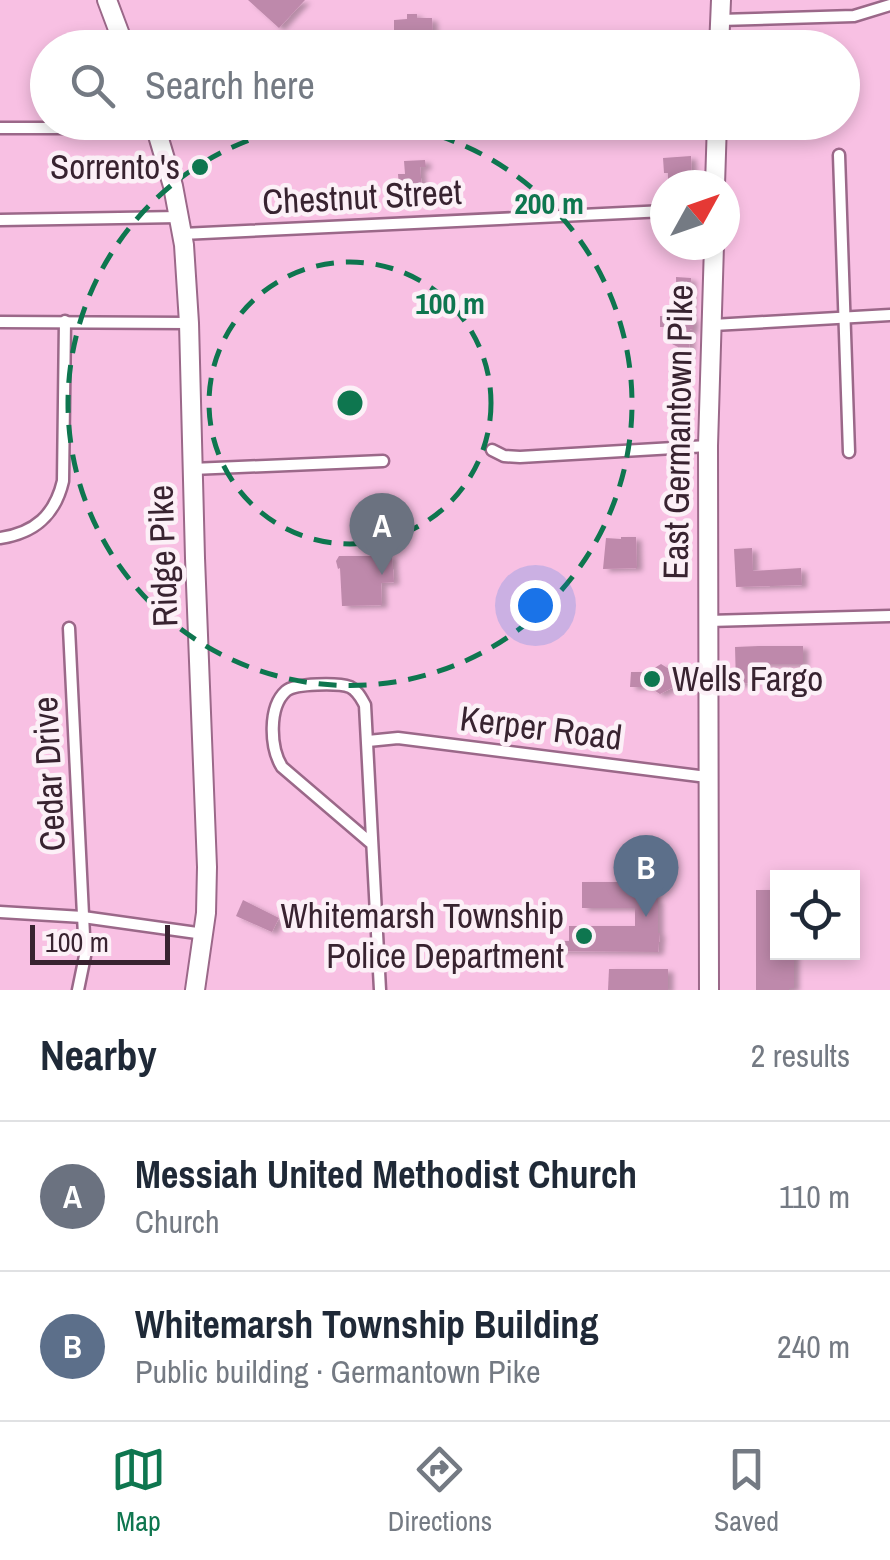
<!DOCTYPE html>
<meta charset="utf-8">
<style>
:root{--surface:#fff;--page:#f2f2f3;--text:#1f2937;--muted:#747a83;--line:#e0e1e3;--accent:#0e764f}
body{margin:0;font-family:"Archivo Narrow",sans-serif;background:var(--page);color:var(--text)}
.controls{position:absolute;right:30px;bottom:30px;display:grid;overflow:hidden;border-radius:0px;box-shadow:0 5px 15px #0003}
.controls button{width:90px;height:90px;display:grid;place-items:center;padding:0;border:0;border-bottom:2px solid var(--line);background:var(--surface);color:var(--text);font:50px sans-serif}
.compass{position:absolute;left:650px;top:170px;width:90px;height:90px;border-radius:50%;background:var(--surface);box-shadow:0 5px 15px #0003;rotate:50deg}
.scale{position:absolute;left:30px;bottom:25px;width:140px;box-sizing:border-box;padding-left:10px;border:5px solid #382330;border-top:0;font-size:28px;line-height:35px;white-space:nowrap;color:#382330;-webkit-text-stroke:8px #fcf0f7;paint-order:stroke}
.you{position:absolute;left:535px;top:605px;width:35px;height:35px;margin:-25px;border:8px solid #fff;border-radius:50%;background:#1a73e8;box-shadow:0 0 0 15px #1a73e833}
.badge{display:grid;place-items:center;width:65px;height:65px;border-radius:50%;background:var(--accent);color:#fff;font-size:32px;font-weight:700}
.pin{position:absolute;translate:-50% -82px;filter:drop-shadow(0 2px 5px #0008)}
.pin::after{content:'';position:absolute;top:52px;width:35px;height:30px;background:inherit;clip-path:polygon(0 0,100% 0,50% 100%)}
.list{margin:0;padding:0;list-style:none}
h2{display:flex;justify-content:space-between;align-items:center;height:130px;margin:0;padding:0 40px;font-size:42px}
h2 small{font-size:32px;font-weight:400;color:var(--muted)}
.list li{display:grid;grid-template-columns:65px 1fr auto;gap:30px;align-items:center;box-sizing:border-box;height:150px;padding:0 40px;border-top:2px solid var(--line)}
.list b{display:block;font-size:38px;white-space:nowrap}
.list p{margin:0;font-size:32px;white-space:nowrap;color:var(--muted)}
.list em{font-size:32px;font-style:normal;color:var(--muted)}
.icon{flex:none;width:55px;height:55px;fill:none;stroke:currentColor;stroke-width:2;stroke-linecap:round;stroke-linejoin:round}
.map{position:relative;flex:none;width:890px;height:990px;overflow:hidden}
.search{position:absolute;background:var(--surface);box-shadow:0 5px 15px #0003;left:30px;right:30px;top:30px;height:110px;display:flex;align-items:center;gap:25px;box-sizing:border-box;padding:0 35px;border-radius:55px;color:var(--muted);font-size:38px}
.sheet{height:430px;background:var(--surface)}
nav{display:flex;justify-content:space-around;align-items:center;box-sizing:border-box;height:140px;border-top:2px solid var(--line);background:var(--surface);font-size:28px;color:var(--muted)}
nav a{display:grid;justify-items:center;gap:5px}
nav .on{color:var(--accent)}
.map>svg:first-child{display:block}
</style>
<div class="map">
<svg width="890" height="990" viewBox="0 0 890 990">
<defs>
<filter id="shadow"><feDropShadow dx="5.5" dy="3" stdDeviation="2.5" flood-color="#0004"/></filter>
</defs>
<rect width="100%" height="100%" fill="#f8c0e3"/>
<g fill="#be89ab" filter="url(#shadow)">
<path d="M248,0H305L279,28Z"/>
<path d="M407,14H417V18H432L433,33L419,34V37H409L408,33H394V20L407,19Z"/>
<path d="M691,156L692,185H668V173H664L663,158Z"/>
<path d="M425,160L426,167H420L423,200L408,201L407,188H399L398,174H405L404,161Z"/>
<path d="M676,277L691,278L690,317H693V330L690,329L689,355H681V352H678V347L672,344L673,327H660V316H677Z"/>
<path d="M621,537H636L637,568L603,569L606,538L621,539Z"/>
<path d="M752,548L753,571L801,568L802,585L736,587L734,549Z"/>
<path d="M339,556H392L394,582L381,583L382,605L342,606L340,568L338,569L336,561Z"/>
<path d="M759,646H803V664H753L754,683L736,684L735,647Z"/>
<path d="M661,664L674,672V687L660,694L649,687H630L631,672H648Z"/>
<path d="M582,882H637V886L655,885V900H658V933H660L658,952L558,951V941H569V926H635V908H582Z"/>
<path d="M756,890H778V952H794V988H789V990H756Z"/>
<path d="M243,900L279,918L272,932L236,916Z"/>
<path d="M609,969H668V990H608Z"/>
</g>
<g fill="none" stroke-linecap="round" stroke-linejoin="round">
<defs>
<g id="street">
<path d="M720,20L854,16L890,5"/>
<path d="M0,128H157"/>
<path d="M839,155L849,452"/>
<path d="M0,220L179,217"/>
<path d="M182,234L665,211"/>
<path d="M0,322L189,323"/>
<path d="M713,325L890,315"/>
<path d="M492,450L504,456L520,457L708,446"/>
<path d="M192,469L383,461"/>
<path d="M0,538C35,533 55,515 63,481L65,321"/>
<path d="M708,621L890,616"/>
<path d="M69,628L85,956L78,990"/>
<path d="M368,741L398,738L707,777"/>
<path d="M372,844L282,767C270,748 268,707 286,691C295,683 339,683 350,687C358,691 361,698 365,705L380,990"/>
<path d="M0,912L83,917L204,934"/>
</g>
<g id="primary">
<path d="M107,0L125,48"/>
<path d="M719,48L721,0"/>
<path d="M154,122L173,186L184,245L189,323L195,558L207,867L206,913L195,990"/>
<path d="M715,185L717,122"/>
<path d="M709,990L708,446L714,245"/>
</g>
</defs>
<use href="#street" stroke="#9b6889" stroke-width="15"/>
<use href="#primary" stroke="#9b6889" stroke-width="22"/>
<use href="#street" stroke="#fff" stroke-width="10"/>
<use href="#primary" stroke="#fff" stroke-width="18"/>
</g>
<g fill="none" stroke="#0e764f" stroke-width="5" stroke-dasharray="18 12">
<circle cx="350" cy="403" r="141"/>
<path d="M379 123A282 282 0 1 1 321 123"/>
</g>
<g fill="#0e764f" stroke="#fcf0f7" stroke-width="4">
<circle cx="200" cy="167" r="10"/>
<circle cx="652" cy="679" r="10"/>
<circle cx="584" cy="936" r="10"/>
</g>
<g text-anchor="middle" stroke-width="9" stroke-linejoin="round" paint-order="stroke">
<g font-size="35" fill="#382330" stroke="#fcf0f7" text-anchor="end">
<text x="180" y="179">Sorrento's</text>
<text x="672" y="691" text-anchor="start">Wells Fargo</text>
<text x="564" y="928">Whitemarsh Township<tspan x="564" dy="40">Police Department</tspan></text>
</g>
<g font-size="35" fill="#382330" stroke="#fcf0f7">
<text transform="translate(362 197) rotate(-3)" y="12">Chestnut Street</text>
<text transform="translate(678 432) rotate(-89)" y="12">East Germantown Pike</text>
<text transform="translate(163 556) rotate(-92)" y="12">Ridge Pike</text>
<text transform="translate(541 728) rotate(7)" y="12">Kerper Road</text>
<text transform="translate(49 774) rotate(-93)" y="12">Cedar Drive</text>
</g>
</g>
<circle cx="350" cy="403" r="15" fill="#0e764f" stroke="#fcf0f7" stroke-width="5"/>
<g font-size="30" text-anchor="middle" font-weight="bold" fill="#0e764f" stroke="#fcf0f7" stroke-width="9" stroke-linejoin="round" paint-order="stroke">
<text x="549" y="214">200 m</text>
<text x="450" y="314">100 m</text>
</g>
</svg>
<div class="controls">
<button><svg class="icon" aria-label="locate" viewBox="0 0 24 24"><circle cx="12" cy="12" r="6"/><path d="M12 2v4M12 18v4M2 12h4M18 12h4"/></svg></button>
</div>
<svg class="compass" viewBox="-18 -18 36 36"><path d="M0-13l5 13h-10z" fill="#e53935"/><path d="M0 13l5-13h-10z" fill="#747a83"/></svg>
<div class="scale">100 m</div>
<div class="you"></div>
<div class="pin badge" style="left:382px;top:575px;background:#6b7280">A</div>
<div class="pin badge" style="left:646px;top:917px;background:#5c6f8a">B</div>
<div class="search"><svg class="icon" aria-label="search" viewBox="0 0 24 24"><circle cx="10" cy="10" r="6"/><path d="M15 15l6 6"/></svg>Search here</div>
</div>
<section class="sheet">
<h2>Nearby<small>2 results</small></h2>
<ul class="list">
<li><span class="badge" style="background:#6b7280">A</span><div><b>Messiah United Methodist Church</b><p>Church</p></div><em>110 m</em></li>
<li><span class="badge" style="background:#5c6f8a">B</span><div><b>Whitemarsh Township Building</b><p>Public building · Germantown Pike</p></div><em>240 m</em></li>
</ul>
</section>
<nav>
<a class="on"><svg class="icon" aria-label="map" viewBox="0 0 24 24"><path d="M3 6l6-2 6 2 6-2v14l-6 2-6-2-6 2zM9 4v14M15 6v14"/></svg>Map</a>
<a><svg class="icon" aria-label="directions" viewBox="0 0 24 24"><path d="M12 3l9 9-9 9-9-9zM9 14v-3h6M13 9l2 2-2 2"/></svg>Directions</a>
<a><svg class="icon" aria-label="saved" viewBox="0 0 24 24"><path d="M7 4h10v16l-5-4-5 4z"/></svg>Saved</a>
</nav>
